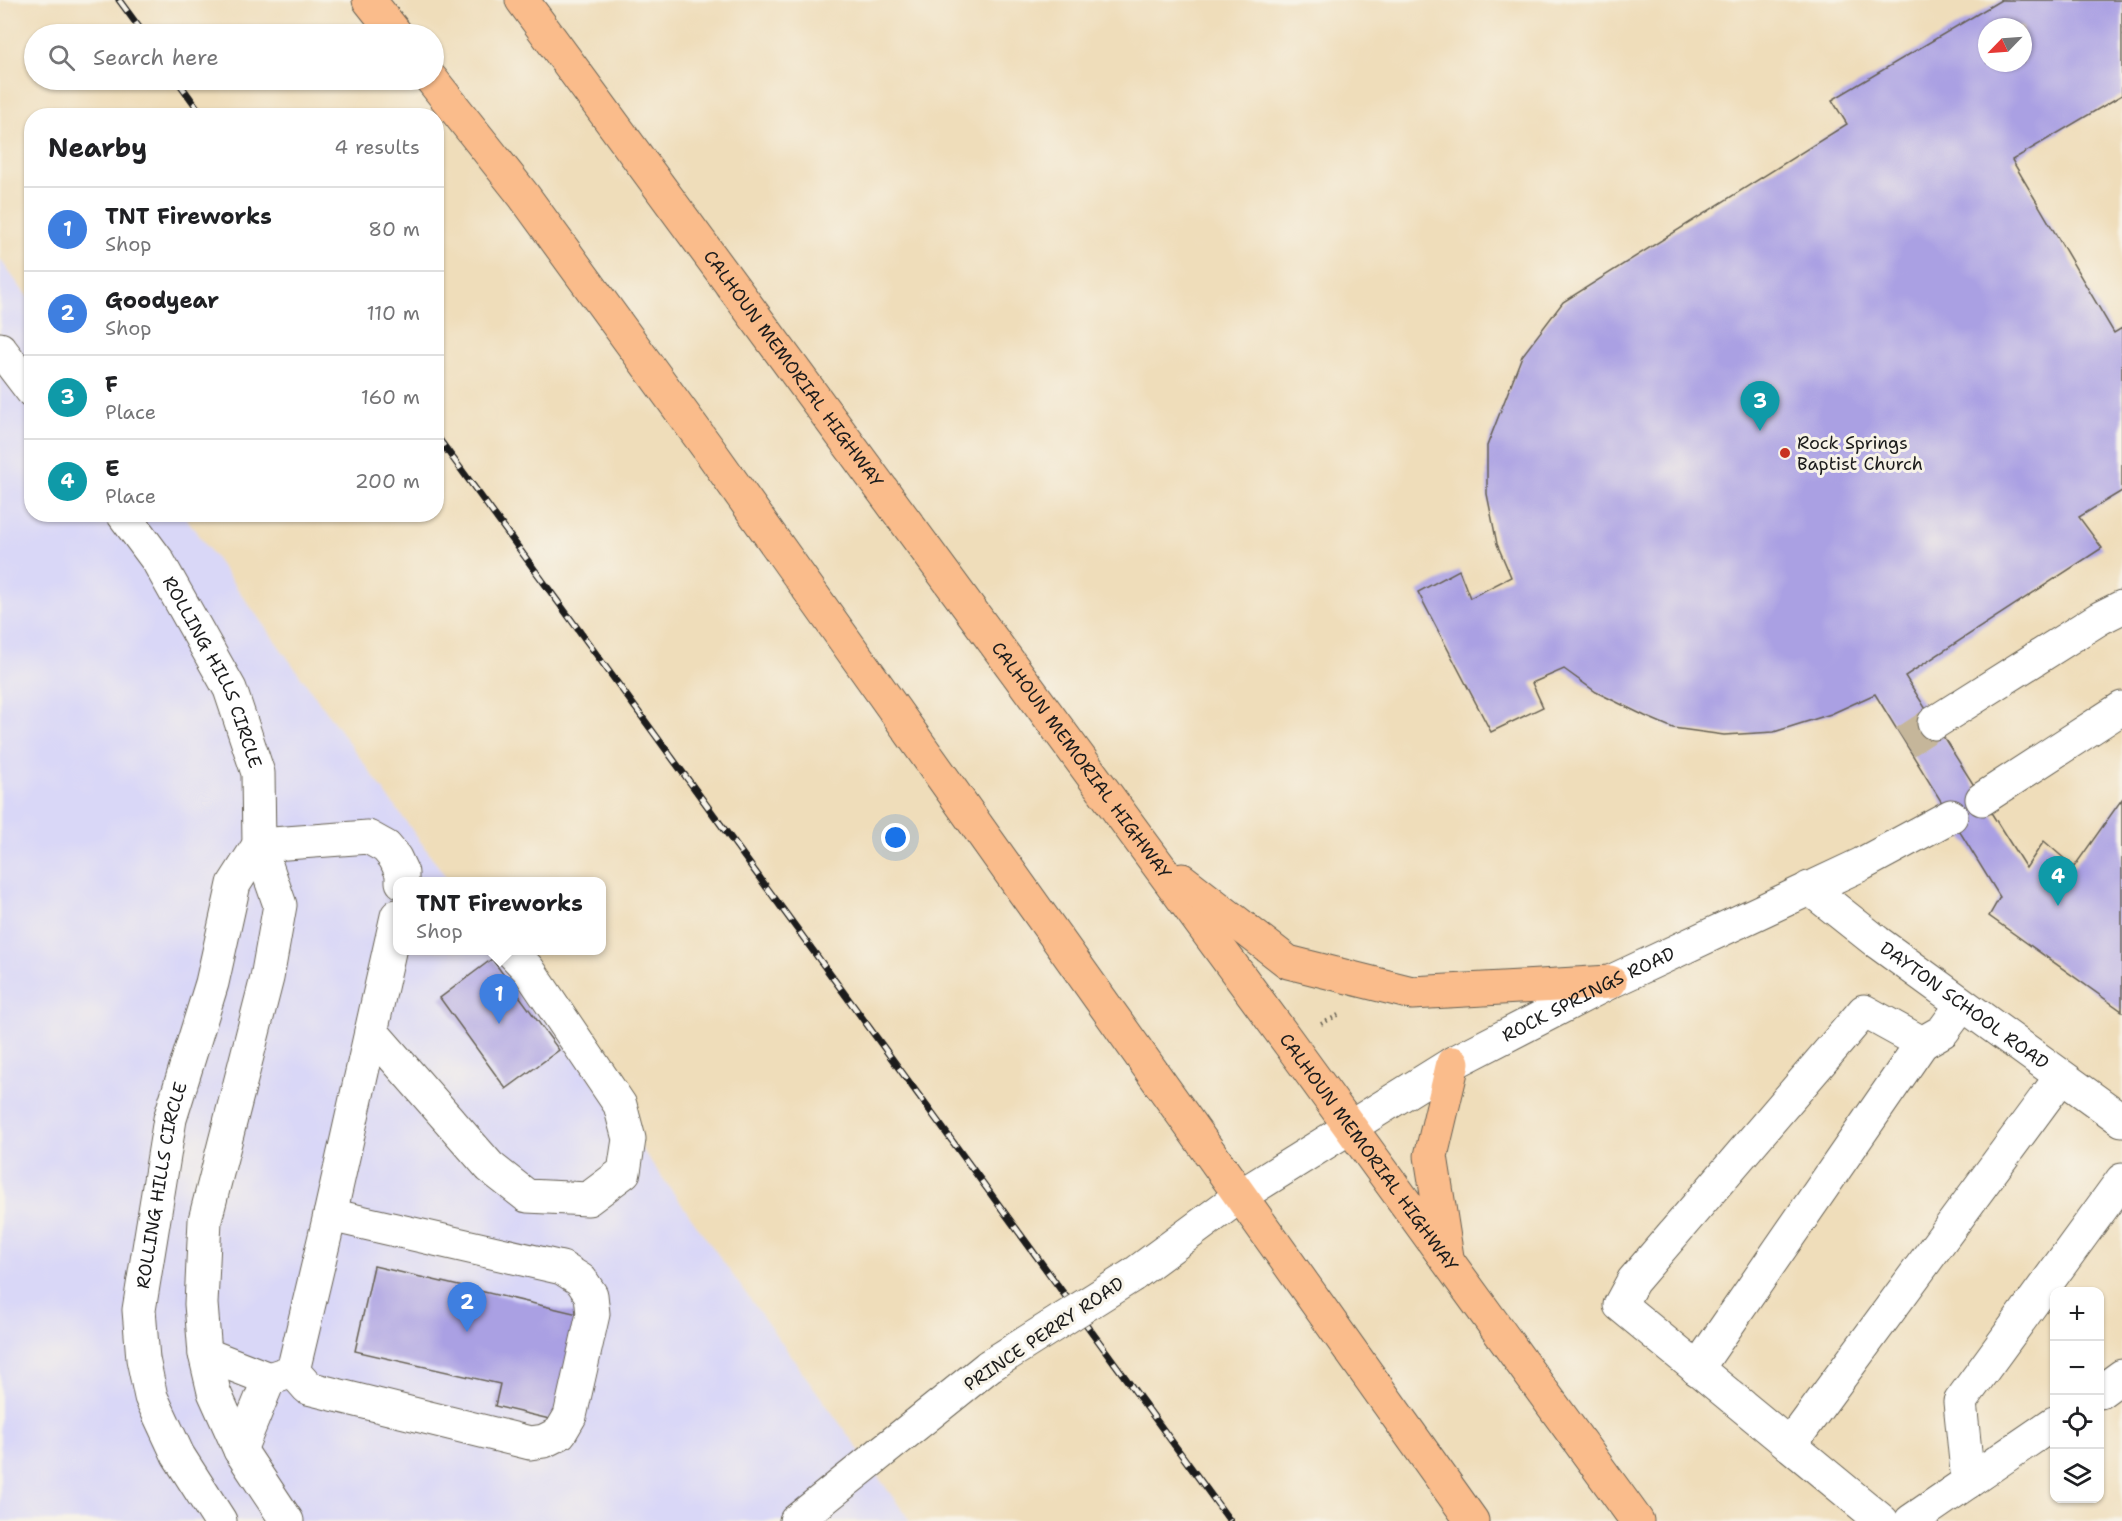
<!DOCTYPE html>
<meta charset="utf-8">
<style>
:root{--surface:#fff;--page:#f6f6f6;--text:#202124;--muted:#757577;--line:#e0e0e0;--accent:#d93025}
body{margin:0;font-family:"Shantell Sans",sans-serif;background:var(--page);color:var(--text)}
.controls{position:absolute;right:18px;bottom:18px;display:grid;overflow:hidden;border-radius:12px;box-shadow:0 2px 4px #0004}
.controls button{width:54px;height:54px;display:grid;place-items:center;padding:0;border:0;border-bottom:2px solid var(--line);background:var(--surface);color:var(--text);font:30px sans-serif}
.compass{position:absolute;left:1978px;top:18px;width:54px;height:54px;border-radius:50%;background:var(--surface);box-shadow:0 2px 4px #0004;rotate:245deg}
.you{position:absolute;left:896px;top:838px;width:21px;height:21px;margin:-15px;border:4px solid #fff;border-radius:50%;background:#1a73e8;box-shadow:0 0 0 9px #1a73e833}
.badge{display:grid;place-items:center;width:39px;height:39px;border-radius:50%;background:var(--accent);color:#fff;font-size:20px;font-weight:700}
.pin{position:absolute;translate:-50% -50px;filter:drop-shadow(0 2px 3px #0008)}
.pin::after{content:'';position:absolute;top:32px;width:21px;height:18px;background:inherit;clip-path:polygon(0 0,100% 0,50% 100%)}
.popup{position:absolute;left:393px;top:877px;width:213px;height:78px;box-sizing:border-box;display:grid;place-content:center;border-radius:12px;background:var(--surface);filter:drop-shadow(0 2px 4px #0005);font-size:20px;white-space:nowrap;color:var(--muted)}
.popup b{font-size:22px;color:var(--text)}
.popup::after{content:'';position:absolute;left:50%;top:100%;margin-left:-12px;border:12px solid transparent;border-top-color:var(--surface)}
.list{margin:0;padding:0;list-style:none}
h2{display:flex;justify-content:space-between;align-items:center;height:78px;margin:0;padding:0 24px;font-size:26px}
h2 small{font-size:20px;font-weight:400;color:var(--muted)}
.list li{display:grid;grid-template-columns:39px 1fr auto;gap:18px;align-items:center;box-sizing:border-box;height:84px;padding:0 24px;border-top:2px solid var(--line)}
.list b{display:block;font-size:22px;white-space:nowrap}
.list p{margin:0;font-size:20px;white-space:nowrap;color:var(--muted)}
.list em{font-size:20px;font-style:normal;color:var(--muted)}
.icon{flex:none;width:33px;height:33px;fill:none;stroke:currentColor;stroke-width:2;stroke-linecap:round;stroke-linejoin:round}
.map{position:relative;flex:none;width:2122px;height:1521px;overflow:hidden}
.search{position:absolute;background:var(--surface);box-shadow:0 2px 4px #0004;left:24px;top:24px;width:420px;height:66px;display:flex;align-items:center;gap:15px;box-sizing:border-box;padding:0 21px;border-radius:33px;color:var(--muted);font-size:22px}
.panel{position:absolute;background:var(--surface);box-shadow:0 2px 4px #0004;left:24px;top:108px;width:420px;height:414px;border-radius:24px}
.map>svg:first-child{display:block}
</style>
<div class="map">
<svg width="2122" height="1521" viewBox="0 0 2122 1521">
<rect width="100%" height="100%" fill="#f7f3e8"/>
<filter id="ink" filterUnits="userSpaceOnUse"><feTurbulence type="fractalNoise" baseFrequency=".0167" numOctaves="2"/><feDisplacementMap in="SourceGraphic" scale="12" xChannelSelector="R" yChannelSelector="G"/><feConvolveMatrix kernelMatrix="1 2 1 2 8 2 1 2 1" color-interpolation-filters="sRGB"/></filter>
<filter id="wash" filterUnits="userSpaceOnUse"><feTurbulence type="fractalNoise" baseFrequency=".008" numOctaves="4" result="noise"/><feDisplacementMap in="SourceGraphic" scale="24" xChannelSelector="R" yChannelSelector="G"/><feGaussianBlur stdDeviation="1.35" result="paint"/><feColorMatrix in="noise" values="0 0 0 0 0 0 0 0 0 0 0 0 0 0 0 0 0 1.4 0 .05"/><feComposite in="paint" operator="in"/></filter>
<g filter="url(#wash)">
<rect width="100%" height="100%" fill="#efddba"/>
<path fill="#d9d7f7" d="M0,259L31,302L32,514L184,515L449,881L397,882V950L499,951L910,1521H0Z"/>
<g id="blocks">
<g fill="#aaa0e3" fill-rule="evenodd">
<path d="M2001,0H2122V95L2012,160L2114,333L2122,328V491L2079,517L2102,548L1905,676L2026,868L2044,841L2074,867L2122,799V1011L1989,916L2000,897L1875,694L1831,714L1774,732L1724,735L1673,728L1645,716L1596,692L1564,669L1532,683L1543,707L1491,732L1418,592L1459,570L1470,598L1511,577L1497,544L1487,494V446L1522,356L1563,302L1847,124L1832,100ZM1987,27H2023V63H1987Z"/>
<path d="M492,959L559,1050L506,1089L440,998Z"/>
<path d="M374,1266L578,1314L554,1420L495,1406L500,1384L355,1351Z"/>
</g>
</g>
</g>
<g filter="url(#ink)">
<use href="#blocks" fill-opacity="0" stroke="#666053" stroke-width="1.5"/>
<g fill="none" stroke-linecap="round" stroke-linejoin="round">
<path stroke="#c5b69a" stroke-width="33" stroke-dasharray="33 16" stroke-linecap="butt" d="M1905,742L1934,723"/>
<defs>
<g id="minor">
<path d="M0,349L32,391"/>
<path id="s1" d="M123,514L158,561L230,689L258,773L259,845L280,905L267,978L205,1220L201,1304L205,1354L214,1392L240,1450L287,1521"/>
<path d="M1934,723L2100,618L2122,607"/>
<path d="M1982,799L2122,708"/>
<path d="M259,845L368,837L386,847L395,858L402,873V882"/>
<path id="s2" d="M1809,888L1877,942L2122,1120"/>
<path d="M371,1031L490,1167L527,1196L588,1199L624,1172L629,1139L620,1105L528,969L510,950"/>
<path d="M330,1215L397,916"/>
<path id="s3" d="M1133,1275L1240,1196L1453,1063L1610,982L1862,864L1951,816"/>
<path d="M205,1354L269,1379L240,1450"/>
<path d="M1697,1369L1922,1043"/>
<path d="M269,1379L293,1371L308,1388L530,1443L544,1441L560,1433L570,1416L593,1314L591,1295L581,1280L562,1268L330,1215L293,1371"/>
<path d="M2100,1392L2122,1376"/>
<path d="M1790,1445L2061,1077"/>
<path d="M1968,1482L1960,1402L2122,1180"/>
<path id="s4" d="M220,1521L178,1455L151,1397L143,1359L139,1310L170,1119L212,983L234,884L259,845"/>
<path d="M796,1521L989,1366"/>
<path d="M1882,1521L1620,1305L1633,1281L1864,1011L1922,1043L1943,1031L1962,1005"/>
<path d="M1911,1521L2054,1423"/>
</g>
<g id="highway">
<path d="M369,0L396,34"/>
<path id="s5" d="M522,0L1289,1043L1637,1521"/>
<path d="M432,80L524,196L710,451L1472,1521"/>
<path d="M1182,880L1288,962L1412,993L1610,982"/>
<path d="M1447,1257L1431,1156L1453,1063"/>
</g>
</defs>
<use href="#minor" stroke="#666053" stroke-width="35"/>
<use href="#highway" stroke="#666053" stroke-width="35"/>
<path stroke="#666053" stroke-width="4" stroke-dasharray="1.5 4.5" stroke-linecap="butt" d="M1321,1024L1340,1014"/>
<use href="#minor" stroke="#fff" stroke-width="33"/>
<use href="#highway" stroke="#fabc8b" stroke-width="33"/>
<defs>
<g id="rail">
<path d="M119,0L144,34"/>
<path d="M177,80L203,116"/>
<path d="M436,435L1230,1521"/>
</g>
</defs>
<use href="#rail" stroke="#1c1c1c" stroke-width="7"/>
<use href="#rail" stroke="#f7f3e8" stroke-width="4.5" stroke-dasharray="14" stroke-linecap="butt"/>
<defs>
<path id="minor-bridge" d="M989,1366L1133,1275"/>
</defs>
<use href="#minor-bridge" stroke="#666053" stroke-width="35" stroke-linecap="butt"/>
<use href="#minor-bridge" stroke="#fff" stroke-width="33"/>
</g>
</g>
<circle fill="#c8321e" stroke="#f7f3e8" stroke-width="2" cx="1785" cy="453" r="6"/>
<g text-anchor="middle" stroke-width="6" stroke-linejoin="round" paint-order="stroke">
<g font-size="18" fill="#1c1c1c" stroke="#f7f3e8">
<text dy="6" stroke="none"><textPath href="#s5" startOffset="458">CALHOUN MEMORIAL HIGHWAY</textPath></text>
<text dy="6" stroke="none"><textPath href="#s1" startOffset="183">ROLLING HILLS CIRCLE</textPath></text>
<text dy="6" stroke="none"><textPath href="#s5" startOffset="944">CALHOUN MEMORIAL HIGHWAY</textPath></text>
<text dy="6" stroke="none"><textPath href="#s3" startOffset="536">ROCK SPRINGS ROAD</textPath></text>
<text dy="6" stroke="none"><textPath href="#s2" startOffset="195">DAYTON SCHOOL ROAD</textPath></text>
<text dy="6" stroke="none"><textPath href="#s5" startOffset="1430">CALHOUN MEMORIAL HIGHWAY</textPath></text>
<text dy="6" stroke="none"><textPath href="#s4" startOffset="357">ROLLING HILLS CIRCLE</textPath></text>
<text transform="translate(1044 1334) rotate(-34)" y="6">PRINCE PERRY ROAD</text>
</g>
<g font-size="18" fill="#1c1c1c" stroke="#f7f3e8" text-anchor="start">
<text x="1797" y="449">Rock Springs<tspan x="1797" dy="21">Baptist Church</tspan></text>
</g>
</g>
</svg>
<div class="controls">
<button>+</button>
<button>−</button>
<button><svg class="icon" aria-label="locate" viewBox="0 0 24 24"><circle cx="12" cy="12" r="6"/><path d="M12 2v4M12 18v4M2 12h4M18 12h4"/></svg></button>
<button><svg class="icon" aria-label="layers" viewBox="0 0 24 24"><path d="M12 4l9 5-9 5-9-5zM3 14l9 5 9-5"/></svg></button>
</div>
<svg class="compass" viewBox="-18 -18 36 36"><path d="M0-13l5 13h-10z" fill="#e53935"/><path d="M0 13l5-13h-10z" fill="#757577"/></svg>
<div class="you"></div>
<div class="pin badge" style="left:499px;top:1024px;background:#3f7fe0">1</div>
<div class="popup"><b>TNT Fireworks</b>Shop</div>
<div class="pin badge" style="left:467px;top:1332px;background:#3f7fe0">2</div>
<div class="pin badge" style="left:1760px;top:431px;background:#0f9aa8">3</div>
<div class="pin badge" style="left:2058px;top:906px;background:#0f9aa8">4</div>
<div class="search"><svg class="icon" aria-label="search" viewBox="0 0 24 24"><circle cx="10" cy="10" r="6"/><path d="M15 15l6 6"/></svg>Search here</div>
<section class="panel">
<h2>Nearby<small>4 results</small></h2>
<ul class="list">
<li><span class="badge" style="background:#3f7fe0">1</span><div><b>TNT Fireworks</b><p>Shop</p></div><em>80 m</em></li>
<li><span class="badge" style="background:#3f7fe0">2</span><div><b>Goodyear</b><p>Shop</p></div><em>110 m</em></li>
<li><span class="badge" style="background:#0f9aa8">3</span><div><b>F</b><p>Place</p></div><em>160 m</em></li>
<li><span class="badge" style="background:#0f9aa8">4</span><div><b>E</b><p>Place</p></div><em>200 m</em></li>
</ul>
</section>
</div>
